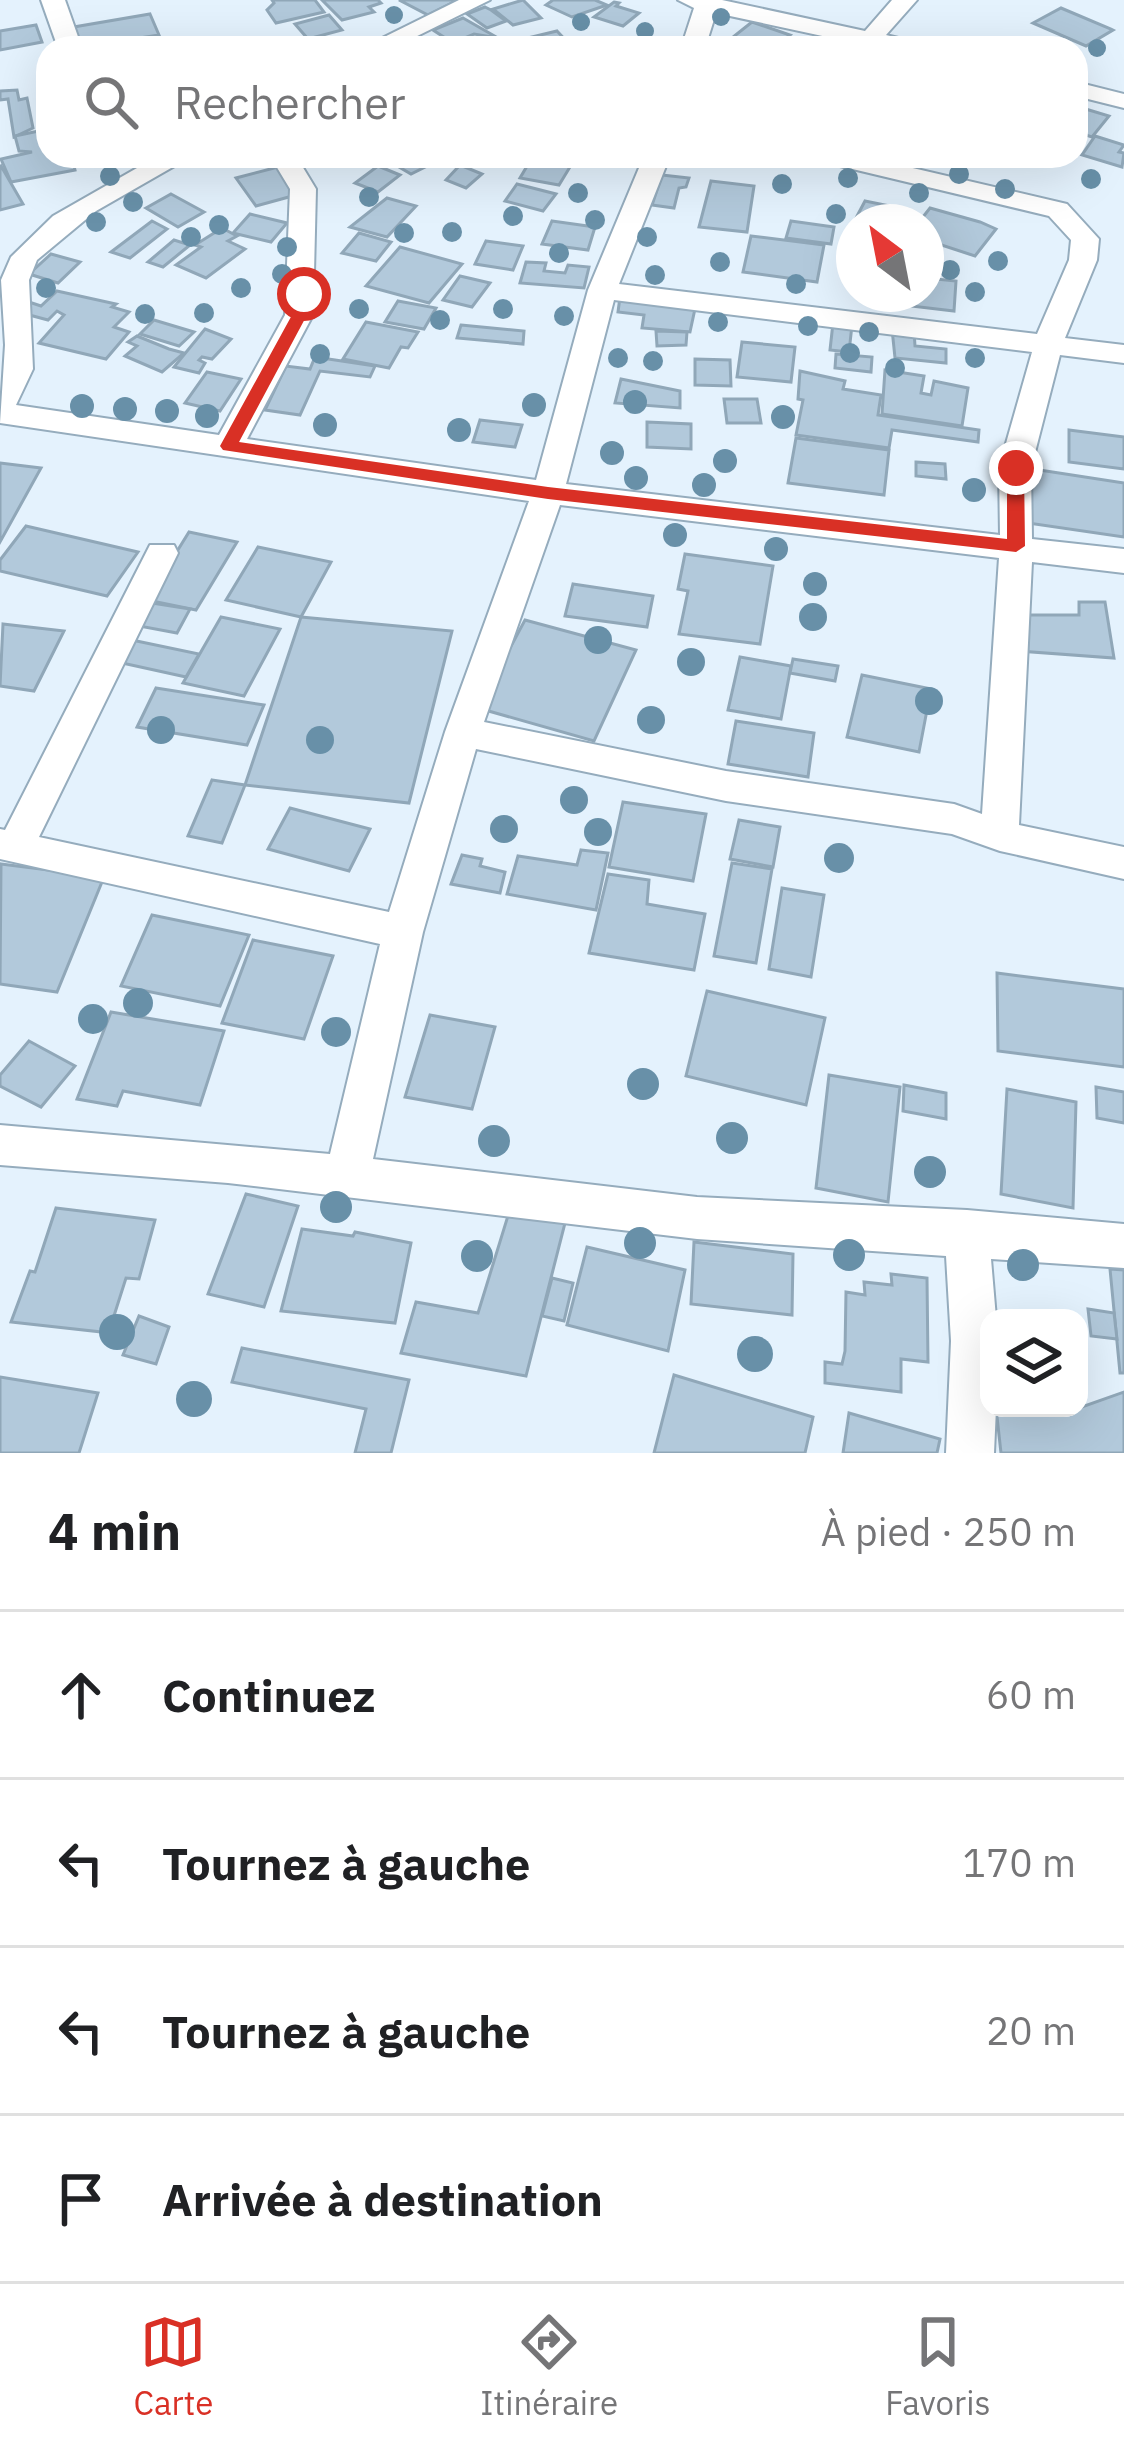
<!DOCTYPE html>
<html lang="fr">
<meta charset="utf-8">
<style>
:root{--surface:#fff;--page:#f6f6f6;--text:#202124;--muted:#757577;--line:#e0e0e0;--accent:#d93025}
body{margin:0;font-family:"IBM Plex Sans",sans-serif;background:var(--page);color:var(--text)}
.controls{position:absolute;right:36px;bottom:36px;display:grid;overflow:hidden;border-radius:24px;box-shadow:0 12px 48px #0002}
.controls button{width:108px;height:108px;display:grid;place-items:center;padding:0;border:0;border-bottom:3px solid var(--line);background:var(--surface);color:var(--text);font:60px sans-serif}
.compass{position:absolute;left:836px;top:204px;width:108px;height:108px;border-radius:50%;background:var(--surface);box-shadow:0 12px 48px #0002;rotate:328deg}
.stop{position:absolute;width:36px;height:36px;margin:-27px;border:9px solid #d93025;border-radius:50%;background:#fff}
.stop.end{background:#d93025;border-color:#fff;box-shadow:0 3px 12px #0008}
.list{margin:0;padding:0;list-style:none}
h2{display:flex;justify-content:space-between;align-items:center;height:156px;margin:0;padding:0 48px;font-size:51px}
h2 small{font-size:39px;font-weight:400;color:var(--muted)}
.list li{display:grid;grid-template-columns:78px 1fr auto;gap:36px;align-items:center;box-sizing:border-box;height:168px;padding:0 48px;border-top:3px solid var(--line)}
.list b{display:block;font-size:45px;white-space:nowrap}
.list em{font-size:39px;font-style:normal;color:var(--muted)}
.icon{flex:none;width:66px;height:66px;fill:none;stroke:currentColor;stroke-width:2;stroke-linecap:round;stroke-linejoin:round}
.map{position:relative;flex:none;width:1124px;height:1453px;overflow:hidden}
.search{position:absolute;background:var(--surface);box-shadow:0 12px 48px #0002;left:36px;right:36px;top:36px;height:132px;display:flex;align-items:center;gap:30px;box-sizing:border-box;padding:0 42px;border-radius:36px;color:var(--muted);font-size:45px}
.sheet{height:828px;background:var(--surface)}
nav{display:flex;justify-content:space-around;align-items:center;box-sizing:border-box;height:168px;border-top:3px solid var(--line);background:var(--surface);font-size:33px;color:var(--muted)}
nav a{display:grid;justify-items:center;gap:6px}
nav .on{color:var(--accent)}
.map>svg:first-child{display:block}
</style>
<div class="map">
<svg width="1124" height="1453" viewBox="0 0 1124 1453">
<rect width="100%" height="100%" fill="#e4f2fd"/>
<g fill="#b2c9db" stroke="#90a7b8" stroke-width="3">
<path d="M272,0H315L324,12L276,23L267,10L274,3Z"/>
<path d="M322,0H378L381,3L369,7L374,12L342,20Z"/>
<path d="M399,0H454L456,1L428,15Z"/>
<path d="M523,0L541,18L513,25L493,9Z"/>
<path d="M595,0L607,5L572,17L546,5L553,0Z"/>
<path d="M614,2L619,3L616,6L639,13L623,26L594,17Z"/>
<path d="M485,7L491,10L506,21L487,28L467,14Z"/>
<path d="M1061,8L1111,29L1113,30L1086,46L1033,23Z"/>
<path d="M150,14L159,35L75,48L68,28Z"/>
<path d="M329,15L342,30L308,39L295,24Z"/>
<path d="M463,18L498,38L474,34L453,43L433,30Z"/>
<path d="M752,22L790,35L773,48L733,37Z"/>
<path d="M36,25L42,42L0,50V31Z"/>
<path d="M557,31L573,48H527L519,40Z"/>
<path d="M17,90L19,100L27,98L33,128L14,137L8,99L0,100V91Z"/>
<path d="M1079,107L1109,116L1092,137L1076,132Z"/>
<path d="M48,129V156H86L88,161L74,166L75,170L11,182L1,159L32,152L19,151L15,136Z"/>
<path d="M1095,136L1124,145L1119,152L1124,153L1122,167L1082,155Z"/>
<path d="M399,156H433L427,159L433,163L411,174L389,161Z"/>
<path d="M533,156H535L573,162L559,185L520,178Z"/>
<path d="M460,165L482,174L466,188L446,180Z"/>
<path d="M1,166L23,204L0,210V167Z"/>
<path d="M378,166L400,175L378,192L355,183Z"/>
<path d="M278,167L296,195L256,206L236,178Z"/>
<path d="M662,175L689,178L686,187L679,188L674,208L652,205Z"/>
<path d="M711,181L754,186L747,232L699,227Z"/>
<path d="M517,184L556,194L543,211L505,201Z"/>
<path d="M171,194L204,212L178,227L146,208Z"/>
<path d="M387,198L416,206L387,237L350,227Z"/>
<path d="M865,201L900,208L893,222L856,218Z"/>
<path d="M930,208L980,222L996,229L975,256L926,240V222H919Z"/>
<path d="M250,214L287,223L271,242L233,233Z"/>
<path d="M152,221L167,229L130,258L111,252Z"/>
<path d="M552,221L595,227L588,250L542,244Z"/>
<path d="M791,221L834,227L831,244L786,238Z"/>
<path d="M222,228L237,236L228,241L245,249L206,278L176,265L201,247L195,245Z"/>
<path d="M359,233L391,242L376,261L342,253Z"/>
<path d="M751,236L824,245L817,282L743,272Z"/>
<path d="M174,240L190,245L163,267L148,262Z"/>
<path d="M486,241L523,246L513,270L475,264Z"/>
<path d="M400,247L462,264L429,303L366,286Z"/>
<path d="M51,254L80,262L58,283L29,274Z"/>
<path d="M526,262L546,263L544,271L565,273L568,265L589,267L584,288L520,283Z"/>
<path d="M460,276L490,283L472,307L443,300Z"/>
<path d="M926,278L956,281L954,311L911,306L912,294H926Z"/>
<path d="M57,291L116,304L112,307L129,312L114,327L129,332L106,359L39,343L64,315L57,311L48,320L18,312L29,302L41,306Z"/>
<path d="M620,297L696,304L690,332L642,328L644,315L618,312Z"/>
<path d="M398,301L436,308L424,329L385,322Z"/>
<path d="M154,320L194,332L179,346L140,334Z"/>
<path d="M366,322L418,332L408,348L401,347L389,368L343,359Z"/>
<path d="M833,323L852,325L849,352L830,350Z"/>
<path d="M461,325L524,331L523,344L457,338Z"/>
<path d="M205,329L231,339L212,359L202,357L199,360L205,363L199,373L174,367Z"/>
<path d="M892,329L914,331L915,346L946,349V363L895,358Z"/>
<path d="M656,331L687,332L686,345L657,346Z"/>
<path d="M137,336L169,349L184,353L162,372L125,356L137,346L128,342Z"/>
<path d="M742,342L795,347L791,382L737,377Z"/>
<path d="M836,354L872,357L871,372L835,368Z"/>
<path d="M315,357L375,366L370,377L320,371L300,415L265,410L286,366L310,369Z"/>
<path d="M695,359L730,360L731,386L695,385Z"/>
<path d="M885,370L924,376L921,393L931,395L934,381L968,388L962,426L882,414Z"/>
<path d="M800,371L845,381L843,389L881,395L878,415L979,430L978,442L892,430L889,448L796,435L803,400L798,399Z"/>
<path d="M207,372L241,379L220,411L185,403Z"/>
<path d="M621,379L680,391V408L615,403Z"/>
<path d="M724,399H757L761,423H727Z"/>
<path d="M480,420L522,425L515,447L473,442Z"/>
<path d="M647,422L691,424V449L647,447Z"/>
<path d="M1069,430L1124,437V469L1069,462Z"/>
<path d="M796,438L889,450L884,495L788,483Z"/>
<path d="M916,462L945,464L946,479L916,476Z"/>
<path d="M0,463L41,468L0,542Z"/>
<path d="M1033,469L1124,483V537L1028,523Z"/>
<path d="M26,526L138,552L107,596L0,571V560Z"/>
<path d="M189,532L237,542L196,610L147,600Z"/>
<path d="M258,547L331,562L301,617L226,600Z"/>
<path d="M685,554L773,566L760,644L679,634L688,591L678,589Z"/>
<path d="M573,584L653,596L647,627L565,616Z"/>
<path d="M1079,602H1105L1114,658L1019,651L1015,615H1079Z"/>
<path d="M152,603L190,609L177,633L139,626Z"/>
<path d="M221,617L280,629L244,696L183,683Z"/>
<path d="M301,617L452,631L409,803L245,785Z"/>
<path d="M525,620L636,650L594,741L478,708Z"/>
<path d="M3,624L64,631L34,691L0,686Z"/>
<path d="M127,639L199,654L186,677L113,661Z"/>
<path d="M740,657L791,666L781,719L728,710Z"/>
<path d="M793,659L838,666L835,681L790,673Z"/>
<path d="M862,675L931,689L919,752L847,737Z"/>
<path d="M156,688L264,705L247,745L137,727Z"/>
<path d="M736,721L814,733L808,777L728,764Z"/>
<path d="M212,780L245,785L222,843L188,836Z"/>
<path d="M623,802L706,814L693,881L609,867Z"/>
<path d="M290,808L370,829L349,871L268,849Z"/>
<path d="M739,820L780,827L773,867L730,859Z"/>
<path d="M581,850L608,853L596,910L507,894L518,856L577,865Z"/>
<path d="M462,855L482,859L480,866L505,872L500,893L451,884Z"/>
<path d="M732,863L772,869L756,963L714,956Z"/>
<path d="M1,864L104,877L57,992L0,984Z"/>
<path d="M608,874L649,880L647,904L705,914L694,970L589,953Z"/>
<path d="M782,888L824,895L811,977L769,969Z"/>
<path d="M152,915L249,935L220,1006L121,986Z"/>
<path d="M253,940L333,956L304,1039L222,1023Z"/>
<path d="M997,973L1124,989V1067L998,1051Z"/>
<path d="M707,991L825,1018L806,1105L686,1076Z"/>
<path d="M111,1012L224,1031L200,1105L123,1091L117,1106L77,1099Z"/>
<path d="M430,1015L495,1027L472,1109L405,1097Z"/>
<path d="M29,1041L75,1066L41,1107L0,1086V1075Z"/>
<path d="M829,1075L900,1087L888,1202L816,1188Z"/>
<path d="M904,1085L946,1093V1119L903,1111Z"/>
<path d="M1096,1087L1124,1092V1123L1097,1118Z"/>
<path d="M1007,1089L1076,1102L1073,1208L1001,1194Z"/>
<path d="M246,1194L298,1206L264,1307L208,1294Z"/>
<path d="M511,1206L566,1219L526,1376L401,1353L416,1302L478,1313Z"/>
<path d="M56,1208L155,1220L139,1279L126,1278L112,1322L105,1321L102,1332L11,1322L30,1271L35,1272Z"/>
<path d="M302,1229L353,1236L355,1232L411,1243L395,1323L281,1311Z"/>
<path d="M694,1242L793,1254L792,1315L691,1304Z"/>
<path d="M587,1247L685,1270L668,1351L567,1325Z"/>
<path d="M1110,1269L1124,1270V1373H1120Z"/>
<path d="M891,1274L927,1278L928,1362L901,1359V1392L825,1383V1362L842,1364L845,1351L846,1292L865,1295L864,1282L892,1285Z"/>
<path d="M552,1278L573,1283L564,1321L542,1316Z"/>
<path d="M1088,1309L1114,1313L1117,1339L1091,1336Z"/>
<path d="M139,1316L169,1327L156,1364L123,1355Z"/>
<path d="M242,1348L409,1380L391,1453H355L366,1409L232,1382Z"/>
<path d="M674,1375L813,1417L805,1453H654Z"/>
<path d="M0,1377L98,1393L79,1453H0Z"/>
<path d="M1124,1392V1453H1001L996,1408H1079Z"/>
<path d="M849,1413L940,1439L937,1453H843Z"/>
</g>
<g fill="none" stroke-linecap="round" stroke-linejoin="round">
<defs>
<g id="minor">
<path d="M41,0H65L82,48H58Z"/>
<path d="M459,0H490L393,48H362Z"/>
<path d="M678,0H722L865,31L892,0H917L886,35L919,43L923,48H878L716,13L705,48H681L694,8Z"/>
<path d="M1076,82L1124,94V108L1076,96Z"/>
<path d="M158,156H192L96,211L37,260L29,280L33,369L16,405L219,435L285,315L290,189L270,156H296L316,189L313,315L247,439L536,480L588,290L644,156H670L619,284L1037,334L1069,260L1071,240L1049,216L819,161L815,156H861L1067,204L1099,239L1097,260L1065,338L1124,345V363L1060,355L1031,468L1032,539L1124,549V573L1032,562L1019,825L1124,847V879L1000,851L952,834L726,801L476,749L423,932L373,1159L697,1197L967,1210L1124,1224V1268L991,1259L996,1318H989V1408H996L994,1453H946L951,1341L946,1256L697,1239L228,1183L0,1165V1125L330,1154L380,944L0,859V829L5,830L150,545H174L178,553L39,837L389,912L445,732L529,501L0,423L5,345L1,280L11,257L53,216ZM614,300L1032,352L999,468L1000,535L566,484ZM560,505L999,558L982,814L954,804L726,771L484,722Z"/>
</g>
</defs>
<use href="#minor" stroke="#95acbd" stroke-width="4"/>
<use href="#minor" fill="#fff" fill-rule="evenodd"/>
</g>
<g fill="#6890a8">
<circle cx="394" cy="15" r="9"/>
<circle cx="721" cy="17" r="9"/>
<circle cx="581" cy="22" r="9"/>
<circle cx="645" cy="31" r="9"/>
<circle cx="1097" cy="48" r="9"/>
<circle cx="959" cy="174" r="10"/>
<circle cx="110" cy="176" r="10"/>
<circle cx="848" cy="178" r="10"/>
<circle cx="1091" cy="179" r="10"/>
<circle cx="782" cy="184" r="10"/>
<circle cx="1005" cy="189" r="10"/>
<circle cx="578" cy="193" r="10"/>
<circle cx="919" cy="193" r="10"/>
<circle cx="369" cy="197" r="10"/>
<circle cx="133" cy="202" r="10"/>
<circle cx="836" cy="214" r="10"/>
<circle cx="513" cy="216" r="10"/>
<circle cx="595" cy="220" r="10"/>
<circle cx="96" cy="222" r="10"/>
<circle cx="219" cy="225" r="10"/>
<circle cx="452" cy="232" r="10"/>
<circle cx="404" cy="233" r="10"/>
<circle cx="191" cy="237" r="10"/>
<circle cx="647" cy="237" r="10"/>
<circle cx="287" cy="247" r="10"/>
<circle cx="559" cy="253" r="10"/>
<circle cx="998" cy="261" r="10"/>
<circle cx="720" cy="262" r="10"/>
<circle cx="950" cy="270" r="10"/>
<circle cx="282" cy="274" r="10"/>
<circle cx="655" cy="275" r="10"/>
<circle cx="796" cy="284" r="10"/>
<circle cx="46" cy="288" r="10"/>
<circle cx="241" cy="288" r="10"/>
<circle cx="975" cy="292" r="10"/>
<circle cx="359" cy="309" r="10"/>
<circle cx="503" cy="309" r="10"/>
<circle cx="204" cy="313" r="10"/>
<circle cx="145" cy="314" r="10"/>
<circle cx="564" cy="316" r="10"/>
<circle cx="440" cy="320" r="10"/>
<circle cx="718" cy="322" r="10"/>
<circle cx="808" cy="326" r="10"/>
<circle cx="869" cy="332" r="10"/>
<circle cx="850" cy="353" r="10"/>
<circle cx="320" cy="354" r="10"/>
<circle cx="618" cy="358" r="10"/>
<circle cx="975" cy="358" r="10"/>
<circle cx="653" cy="361" r="10"/>
<circle cx="895" cy="368" r="10"/>
<circle cx="635" cy="402" r="12"/>
<circle cx="534" cy="405" r="12"/>
<circle cx="82" cy="406" r="12"/>
<circle cx="125" cy="409" r="12"/>
<circle cx="167" cy="411" r="12"/>
<circle cx="207" cy="416" r="12"/>
<circle cx="783" cy="417" r="12"/>
<circle cx="325" cy="425" r="12"/>
<circle cx="459" cy="430" r="12"/>
<circle cx="612" cy="453" r="12"/>
<circle cx="725" cy="461" r="12"/>
<circle cx="636" cy="478" r="12"/>
<circle cx="704" cy="485" r="12"/>
<circle cx="974" cy="490" r="12"/>
<circle cx="675" cy="535" r="12"/>
<circle cx="776" cy="549" r="12"/>
<circle cx="815" cy="584" r="12"/>
<circle cx="813" cy="617" r="14"/>
<circle cx="598" cy="640" r="14"/>
<circle cx="691" cy="662" r="14"/>
<circle cx="929" cy="701" r="14"/>
<circle cx="651" cy="720" r="14"/>
<circle cx="161" cy="730" r="14"/>
<circle cx="320" cy="740" r="14"/>
<circle cx="574" cy="800" r="14"/>
<circle cx="504" cy="829" r="14"/>
<circle cx="598" cy="832" r="14"/>
<circle cx="839" cy="858" r="15"/>
<circle cx="138" cy="1003" r="15"/>
<circle cx="93" cy="1019" r="15"/>
<circle cx="336" cy="1032" r="15"/>
<circle cx="643" cy="1084" r="16"/>
<circle cx="732" cy="1138" r="16"/>
<circle cx="494" cy="1141" r="16"/>
<circle cx="930" cy="1172" r="16"/>
<circle cx="336" cy="1207" r="16"/>
<circle cx="640" cy="1243" r="16"/>
<circle cx="849" cy="1255" r="16"/>
<circle cx="477" cy="1256" r="16"/>
<circle cx="1023" cy="1265" r="16"/>
<circle cx="117" cy="1332" r="18"/>
<circle cx="755" cy="1354" r="18"/>
<circle cx="194" cy="1399" r="18"/>
</g>
<path fill="#d93025" d="M304,289L311,294L307,315L239,442L548,487L1007,539V468L1016,462L1024,468L1025,546L1016,552L548,499L223,450L220,446L292,315L296,294Z"/>
</svg>
<div class="controls">
<button><svg class="icon" aria-label="layers" viewBox="0 0 24 24"><path d="M12 4l9 5-9 5-9-5zM3 14l9 5 9-5"/></svg></button>
</div>
<svg class="compass" viewBox="-18 -18 36 36"><path d="M0-13l5 13h-10z" fill="#e53935"/><path d="M0 13l5-13h-10z" fill="#757577"/></svg>
<div class="stop" style="left:304px;top:294px"></div>
<div class="stop end" style="left:1016px;top:468px"></div>
<div class="search"><svg class="icon" aria-label="search" viewBox="0 0 24 24"><circle cx="10" cy="10" r="6"/><path d="M15 15l6 6"/></svg>Rechercher</div>
</div>
<section class="sheet">
<h2>4 min<small>À pied · 250 m</small></h2>
<ul class="list">
<li><svg class="icon" aria-label="ahead" viewBox="0 0 24 24"><path d="M12 20V5M6 11l6-6 6 6"/></svg><div><b>Continuez</b></div><em>60 m</em></li>
<li><svg class="icon" aria-label="left" viewBox="0 0 24 24"><path d="M17 20v-9H6M10 6l-5 5 5 5"/></svg><div><b>Tournez à gauche</b></div><em>170 m</em></li>
<li><svg class="icon" aria-label="left" viewBox="0 0 24 24"><path d="M17 20v-9H6M10 6l-5 5 5 5"/></svg><div><b>Tournez à gauche</b></div><em>20 m</em></li>
<li><svg class="icon" aria-label="arrive" viewBox="0 0 24 24"><path d="M6 21V4h12l-3 4 3 4H6"/></svg><div><b>Arrivée à destination</b></div></li>
</ul>
</section>
<nav>
<a class="on"><svg class="icon" aria-label="map" viewBox="0 0 24 24"><path d="M3 6l6-2 6 2 6-2v14l-6 2-6-2-6 2zM9 4v14M15 6v14"/></svg>Carte</a>
<a><svg class="icon" aria-label="directions" viewBox="0 0 24 24"><path d="M12 3l9 9-9 9-9-9zM9 14v-3h6M13 9l2 2-2 2"/></svg>Itinéraire</a>
<a><svg class="icon" aria-label="saved" viewBox="0 0 24 24"><path d="M7 4h10v16l-5-4-5 4z"/></svg>Favoris</a>
</nav>
